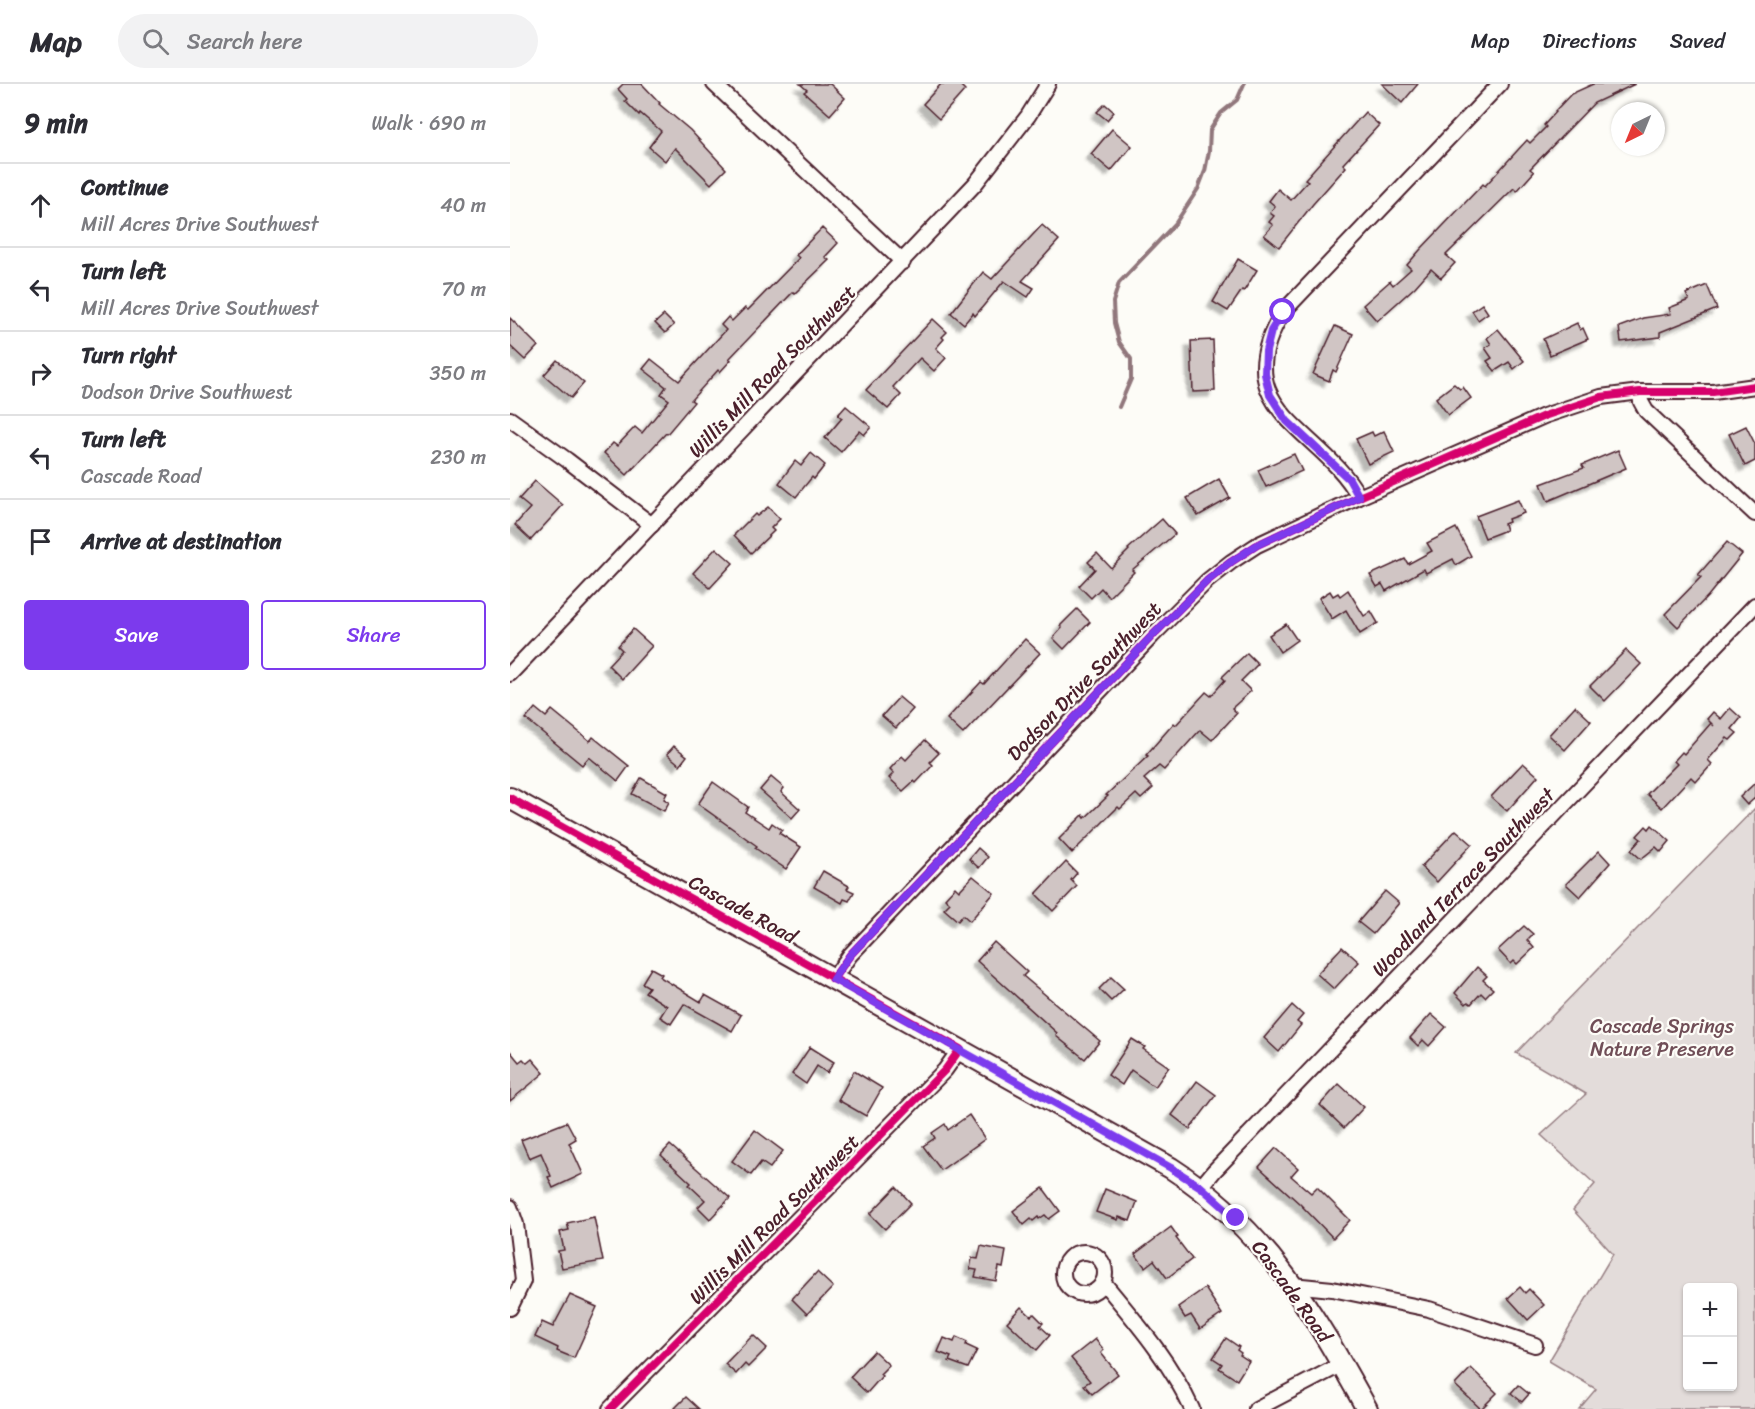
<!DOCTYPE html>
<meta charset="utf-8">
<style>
:root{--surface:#fff;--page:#f2f2f3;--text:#2b2b33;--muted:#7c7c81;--line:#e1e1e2;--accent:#7c3aed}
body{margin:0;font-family:Sriracha,sans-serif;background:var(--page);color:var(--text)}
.controls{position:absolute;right:18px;bottom:18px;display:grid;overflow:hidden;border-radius:6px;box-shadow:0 2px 4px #0004}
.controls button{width:54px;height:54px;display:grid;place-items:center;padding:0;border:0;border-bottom:2px solid var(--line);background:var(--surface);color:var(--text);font:30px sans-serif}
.compass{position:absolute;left:1101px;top:18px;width:54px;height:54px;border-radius:50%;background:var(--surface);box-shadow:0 2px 4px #0004;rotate:223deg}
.stop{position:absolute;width:18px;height:18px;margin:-14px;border:4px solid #7c3aed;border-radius:50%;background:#fff}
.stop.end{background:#7c3aed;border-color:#fff;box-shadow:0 2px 6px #0008}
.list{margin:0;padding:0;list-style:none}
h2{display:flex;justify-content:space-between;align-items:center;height:78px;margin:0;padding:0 24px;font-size:26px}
h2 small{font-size:20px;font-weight:400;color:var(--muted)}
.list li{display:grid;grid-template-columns:39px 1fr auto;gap:18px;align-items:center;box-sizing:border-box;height:84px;padding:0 24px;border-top:2px solid var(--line)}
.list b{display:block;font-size:22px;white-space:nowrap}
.list p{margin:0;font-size:20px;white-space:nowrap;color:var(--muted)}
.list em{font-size:20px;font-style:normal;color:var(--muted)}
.actions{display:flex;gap:12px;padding:18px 24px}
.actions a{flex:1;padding:14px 0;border:2px solid var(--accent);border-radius:6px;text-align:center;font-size:21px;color:var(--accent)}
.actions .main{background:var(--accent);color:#fff}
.icon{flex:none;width:33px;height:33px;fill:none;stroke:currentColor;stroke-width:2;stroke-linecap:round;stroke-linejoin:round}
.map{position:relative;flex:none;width:1245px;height:1325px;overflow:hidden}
header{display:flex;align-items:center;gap:36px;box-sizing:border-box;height:84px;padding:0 30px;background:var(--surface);border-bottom:2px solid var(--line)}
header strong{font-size:28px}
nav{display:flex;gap:33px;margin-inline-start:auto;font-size:21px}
.search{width:420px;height:54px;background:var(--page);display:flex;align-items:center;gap:15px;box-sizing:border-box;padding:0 21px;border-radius:33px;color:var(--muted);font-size:22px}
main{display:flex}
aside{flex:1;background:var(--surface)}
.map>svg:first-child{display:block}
</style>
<header>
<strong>Map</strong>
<div class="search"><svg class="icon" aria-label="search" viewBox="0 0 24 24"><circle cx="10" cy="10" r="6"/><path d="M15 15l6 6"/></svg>Search here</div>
<nav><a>Map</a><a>Directions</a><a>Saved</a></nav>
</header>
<main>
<aside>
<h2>9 min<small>Walk · 690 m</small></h2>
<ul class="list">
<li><svg class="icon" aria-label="ahead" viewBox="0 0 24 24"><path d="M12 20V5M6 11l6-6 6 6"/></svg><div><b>Continue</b><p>Mill Acres Drive Southwest</p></div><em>40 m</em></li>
<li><svg class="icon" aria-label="left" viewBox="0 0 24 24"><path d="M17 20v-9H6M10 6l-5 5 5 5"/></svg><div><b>Turn left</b><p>Mill Acres Drive Southwest</p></div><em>70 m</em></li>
<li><svg class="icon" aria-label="right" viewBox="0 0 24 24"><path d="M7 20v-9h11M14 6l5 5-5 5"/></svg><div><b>Turn right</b><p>Dodson Drive Southwest</p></div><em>350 m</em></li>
<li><svg class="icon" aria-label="left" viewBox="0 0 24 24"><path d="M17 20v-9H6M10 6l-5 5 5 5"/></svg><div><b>Turn left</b><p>Cascade Road</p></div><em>230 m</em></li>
<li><svg class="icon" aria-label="arrive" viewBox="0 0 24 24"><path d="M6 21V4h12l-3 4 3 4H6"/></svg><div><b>Arrive at destination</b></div></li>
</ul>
<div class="actions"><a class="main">Save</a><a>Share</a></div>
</aside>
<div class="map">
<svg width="1245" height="1325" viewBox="0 0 1245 1325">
<defs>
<filter id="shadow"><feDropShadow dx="-5.5" dy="5.5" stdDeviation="1.5" flood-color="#0004"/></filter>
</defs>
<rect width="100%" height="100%" fill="#fdfcf7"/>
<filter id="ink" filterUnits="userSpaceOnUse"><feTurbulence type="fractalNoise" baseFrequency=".0167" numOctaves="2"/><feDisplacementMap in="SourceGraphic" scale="12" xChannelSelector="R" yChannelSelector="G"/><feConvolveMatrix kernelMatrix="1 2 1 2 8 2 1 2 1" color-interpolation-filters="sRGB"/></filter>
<g filter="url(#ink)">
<path fill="#e3dcda" stroke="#967e82" stroke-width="1.5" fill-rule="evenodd" d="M1245,724V1325H1069L1086,1305L1039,1277L1103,1170L1063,1126L1085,1100L1031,1051L1076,1010L1006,969ZM1178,1204H1222V1302H1178Z"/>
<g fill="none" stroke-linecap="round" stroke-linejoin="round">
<path stroke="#91777b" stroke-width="4" d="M609,323L621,295V275L609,258L604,239L603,218L609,199L665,140L688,105L695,87L699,67L700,46L711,29L727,16L734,0"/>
</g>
<g fill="#d0c5c4" stroke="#4a1f2b" stroke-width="1.5" filter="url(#shadow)">
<path d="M113,0H132L150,19L149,20L180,46L216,85L201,100L165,64L155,77L139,63L151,47L130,29L129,31L115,17L117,15L108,5Z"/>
<path d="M290,0H320L335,14L320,31L294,8L297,6Z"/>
<path d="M431,0H449L455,6L429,35L413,20Z"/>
<path d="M872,0H908L892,19Z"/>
<path d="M1083,0H1125L1084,19L1020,85L1024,88L1007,107L1004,104L936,171L945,179L931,194L921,185L905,203L867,237L853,221L880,197L883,201L901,185L897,181L910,166L973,100L975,102L1017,56L1020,59L1036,43L1034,41L1046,28L1045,27L1061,10Z"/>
<path d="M595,20L604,28L597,36L587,28Z"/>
<path d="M855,28L869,41L833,80L836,83L803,120L769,163L754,151L763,141L759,138L764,132L760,129L765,122L759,117L768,105L781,116L798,97L795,95Z"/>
<path d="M602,45L622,62L601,87L581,70Z"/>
<path d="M532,141L549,156L512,197L524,204L518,213L494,197L465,232L463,229L454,240L441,229L473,188L482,195Z"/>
<path d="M312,144L328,159L315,173L319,176L285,209L283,208L219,275L221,276L210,288L208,286L181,316L184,318L157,350L156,349L117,391L94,369L103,359L107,362L125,343L132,349L159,316L151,310L156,303L133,285L141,275L169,297L216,246L211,241L218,233L222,237L235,224L238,226L289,174L286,171Z"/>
<path d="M728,175L747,186L734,207L732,206L718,227L703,218Z"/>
<path d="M1197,201L1207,225L1150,248V253L1111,258L1109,243L1133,234L1161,230L1159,224L1179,216L1176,210Z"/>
<path d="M972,220L978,229L968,236L962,227Z"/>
<path d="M154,231L164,241L155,249L145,239Z"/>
<path d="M0,234L28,262L15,276L0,262Z"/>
<path d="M423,235L437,248L432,253L434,255L426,264L436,274L424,287L410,274L383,303L391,311L378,325L356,306Z"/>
<path d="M1067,239L1070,246L1073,244L1078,255L1040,271L1033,255Z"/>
<path d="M825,242L843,250L826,288L823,286L819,297L803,290Z"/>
<path d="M988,245L1014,277L1004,285L999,278L985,287L977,277L982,274L975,264L981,260L977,254Z"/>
<path d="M703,256L705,307L683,308L681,257Z"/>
<path d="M47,276L74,299L61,314L34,291Z"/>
<path d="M944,300L950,305L953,303L961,314L938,331L926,314Z"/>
<path d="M336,322L361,343L354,351L349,347L331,368L315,354L332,334L328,331Z"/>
<path d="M1236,342L1245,360V377L1235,382L1219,350Z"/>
<path d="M874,347L884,368L858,380L846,355L862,348L864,352Z"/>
<path d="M1108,366L1116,384L1038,417L1031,400L1074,384L1072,381Z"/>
<path d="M301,369L315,381L304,395L302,393L286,413L269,399L285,377L291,382Z"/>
<path d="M784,370L792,387L756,403L748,386Z"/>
<path d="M709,395L720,414L688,432L677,414Z"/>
<path d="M25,397L53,421L21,456L5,441L20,424L9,415Z"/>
<path d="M1008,416L1014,429L998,435L999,438L994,440L996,446L975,454L966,432Z"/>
<path d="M258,423L270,435L261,444L264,447L241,469L224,451L245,430L247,432Z"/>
<path d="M652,435L665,450L622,486L624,488L599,513L591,504L581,514L569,502L585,485L578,478L587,469L601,484L619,466L618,465Z"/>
<path d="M946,444L961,472L946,481L943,475L916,489L914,485L876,507L872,500L867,503L860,491L895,475L898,480L922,467L917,459Z"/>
<path d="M1217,458L1232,470L1198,512L1168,543L1155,530L1191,493L1188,491Z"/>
<path d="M206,464L223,479L200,504L183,489Z"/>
<path d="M838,506L854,532L861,527L868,539L850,550L836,526L822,535L809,514L820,507L823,512L828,509L830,512Z"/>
<path d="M567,525L580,538L554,565L543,554L552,544L550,542Z"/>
<path d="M776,540L787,556L770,568L759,551Z"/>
<path d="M123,545L142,562L112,595L98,581L112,566L108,562Z"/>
<path d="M515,555L530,569L453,650L437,635L471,598L474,600Z"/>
<path d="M1116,566L1131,580L1095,617L1080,602Z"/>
<path d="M737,569L748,580L731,597L741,607L722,624L727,629L702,656L690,646L654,686L649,682L634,695L643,704L631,715L626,710L610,725L608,723L562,769L549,755L573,731L575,734L598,712L596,711L638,672L636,671L664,639L666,641L696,608L701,612L715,596L712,593Z"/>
<path d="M389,613L403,625L386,644L372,632Z"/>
<path d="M1065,622L1081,637L1055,666L1039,651Z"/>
<path d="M25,624L36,633L42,626L80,657L83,653L119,682L108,697L79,673L72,681L16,635Z"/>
<path d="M1220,624L1231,634L1222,645L1227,649L1220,656L1217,654L1198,676L1202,680L1186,698L1181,693L1152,724L1137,710L1167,680L1164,677L1172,668L1174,670L1201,639L1204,642L1197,635L1203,628L1211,635Z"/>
<path d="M415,656L429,669L420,678L423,681L406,699L404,697L393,707L379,694L384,689L380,685L392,672L396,676Z"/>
<path d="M164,662L177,672L170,681L157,670Z"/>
<path d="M1013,679L1028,692L997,727L981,713Z"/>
<path d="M261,693L274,704L271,708L290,725L282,734L250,706Z"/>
<path d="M131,694L157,709L154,715L159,718L154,727L122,710Z"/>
<path d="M203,698L238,723L235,728L259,744L262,739L272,746L269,749L291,763L276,785L245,764L247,762L188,720Z"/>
<path d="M1245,699V714L1237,721L1230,713Z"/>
<path d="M1142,741L1160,757L1151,768L1146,763L1131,775L1121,766L1131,755L1127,752L1136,742L1139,745Z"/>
<path d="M946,746L962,760L927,798L911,783Z"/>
<path d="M468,764L478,773L469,784L459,775Z"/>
<path d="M1089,767L1100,779L1070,813L1056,800Z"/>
<path d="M556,778L567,789L561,796L567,802L543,827L526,810Z"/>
<path d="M313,787L339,802L337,805L344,808L339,817L334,815L332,819L304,803Z"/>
<path d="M463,792L484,809L460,837L453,831L448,837L434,825L440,819L435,814L445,803L449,807Z"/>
<path d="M875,807L889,819L863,850L848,838Z"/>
<path d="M1014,842L1023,850L1017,856L1024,864L1007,880L1004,877L1001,880L988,866Z"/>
<path d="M484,858L517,888L513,892L590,957L575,975L546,952L547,949L467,877Z"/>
<path d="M832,863L849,878L824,905L807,890Z"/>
<path d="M967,883L977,892L973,896L983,905L975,913L971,909L961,920L958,918L956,920L945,909Z"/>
<path d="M141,884L152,890L150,893L191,918L195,911L231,931L222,947L174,920L161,940L150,933L157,922L135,908L139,903L132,899Z"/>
<path d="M601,893L614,905L601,917L589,905Z"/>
<path d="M782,921L793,931L787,938L791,941L769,968L754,954Z"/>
<path d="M921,930L936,943L919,962L913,956L908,962L900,954Z"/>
<path d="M622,955L635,963L633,965L659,983L645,1003L621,986L612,1001L598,991Z"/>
<path d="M300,963L324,978L317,989L307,982L296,1000L282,990Z"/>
<path d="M0,967L9,978L13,975L17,979L22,975L34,989L0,1017Z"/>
<path d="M344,987L372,1004L356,1032L328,1016Z"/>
<path d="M687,997L706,1011L680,1045L662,1031Z"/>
<path d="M829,1000L854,1023L834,1044L810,1021Z"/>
<path d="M459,1031L475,1055L431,1086L413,1062L425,1054L422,1049L435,1040L438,1046Z"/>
<path d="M57,1038L66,1055L59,1059L73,1090L43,1104L38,1093L41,1092L31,1069L19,1074L11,1056Z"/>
<path d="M245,1046L273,1067L260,1084L251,1078L241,1091L222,1077Z"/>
<path d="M160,1061L220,1114L200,1135L188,1123L195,1116L179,1101L181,1099L151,1071Z"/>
<path d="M766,1064L788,1084L781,1092L801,1109L807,1103L840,1136L823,1154L790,1120L749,1083Z"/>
<path d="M386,1103L401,1119L375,1145L360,1130Z"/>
<path d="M533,1104L550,1127L539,1135L535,1131L529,1135L528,1133L523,1137L521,1135L514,1141L503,1127Z"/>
<path d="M595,1105L627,1118L620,1137L609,1133L608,1136L586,1128Z"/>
<path d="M84,1133L93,1177L52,1184L48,1167L54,1166L50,1148L59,1146L57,1139Z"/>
<path d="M661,1143L668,1153L666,1154L682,1175L657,1194L644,1176L635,1183L625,1170Z"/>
<path d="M471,1162L496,1167L493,1184L489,1183L486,1197L465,1193L467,1186L460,1185L462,1174L468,1175Z"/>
<path d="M307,1188L323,1203L297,1230L282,1215Z"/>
<path d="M1010,1203L1015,1209L1019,1205L1034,1221L1018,1236L998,1214Z"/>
<path d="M695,1204L712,1230L690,1245L681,1231L675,1234L668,1223Z"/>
<path d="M60,1211L87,1223L64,1274L47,1267L48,1264L25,1253L32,1238L43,1243Z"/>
<path d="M511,1223L521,1232L524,1230L533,1239L530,1242L540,1251L527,1266L497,1238Z"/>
<path d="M243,1251L257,1264L238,1283L235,1280L226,1290L215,1280Z"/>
<path d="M446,1253L457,1258L456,1261L467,1266L458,1284L439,1277L441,1273L428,1268L434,1254L444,1258Z"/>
<path d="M716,1254L729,1263L727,1266L731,1269L730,1271L739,1277L727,1296L709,1284L712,1280L703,1274Z"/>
<path d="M585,1255L594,1266L591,1269L608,1290L582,1310L574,1301L580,1297L561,1274Z"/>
<path d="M364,1267L379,1281L370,1290L372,1292L357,1309L340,1293Z"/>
<path d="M961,1284L987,1309L971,1325L945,1301Z"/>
<path d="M1008,1301L1019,1310L1012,1318L1001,1309Z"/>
<path d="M176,1313L189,1325H164Z"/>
</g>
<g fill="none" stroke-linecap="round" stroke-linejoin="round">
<defs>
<g id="street">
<path d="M204,0L393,178"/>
<path d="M1130,308L1131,318L1136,327L1245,430"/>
<path d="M0,335L57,376L142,441"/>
<path d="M849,413C813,345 712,326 773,228L990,0"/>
<path d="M0,590L465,100L518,32L538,0"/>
<path d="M323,895L340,871L642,552L697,497L721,478L747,461L849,413L1034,332L1091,313L1130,308H1203L1245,302"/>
<path d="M691,1103L704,1087L1245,521"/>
<path d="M0,1123L6,1140L13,1197L0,1224"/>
<circle cx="574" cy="1189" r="21"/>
<path d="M593,1198C626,1238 660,1277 682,1325"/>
<path d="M782,1201L822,1205L919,1225L1025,1261"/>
<path d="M100,1325L435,986L450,965"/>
<path d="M746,1325L832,1280"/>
</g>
<path id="secondary" d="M0,714L661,1084C757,1146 803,1228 857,1325"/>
</defs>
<use href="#street" stroke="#4a1f2b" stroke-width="18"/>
<use href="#secondary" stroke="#4a1f2b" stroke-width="24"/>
<use href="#street" stroke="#fdfcf7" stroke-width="14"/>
<use href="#secondary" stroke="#fdfcf7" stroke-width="20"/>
<defs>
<g id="cycleway">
<path d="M0,714L450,965L435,986L100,1325"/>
<path d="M323,895L340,871L642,552L697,497L721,478L747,461L849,413L1034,332L1091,313L1130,308H1203L1245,302"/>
</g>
</defs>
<use href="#cycleway" stroke="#fdfcf7" stroke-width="11"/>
<use href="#cycleway" stroke="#d6006c" stroke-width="8"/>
</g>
</g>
<g fill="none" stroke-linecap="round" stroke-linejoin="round" filter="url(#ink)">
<path stroke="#7c3aed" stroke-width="8" d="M726,1134L691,1103L661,1084L323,895L340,871L642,552L697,497L721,478L747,461L849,413L839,395L777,337L760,311L755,290L756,267L761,247L773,228"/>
</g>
<g text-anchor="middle" stroke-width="4.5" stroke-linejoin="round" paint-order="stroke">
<g font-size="20" fill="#4a1f2b" stroke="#fdfcf7">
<text transform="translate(262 287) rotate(-46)" y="7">Willis Mill Road Southwest</text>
<text transform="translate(574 597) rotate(-46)" y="7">Dodson Drive Southwest</text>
<text transform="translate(953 798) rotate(-46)" y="7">Woodland Terrace Southwest</text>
<text transform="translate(233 825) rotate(29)" y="7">Cascade Road</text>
<text transform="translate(264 1135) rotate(-45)" y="7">Willis Mill Road Southwest</text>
<text transform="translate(782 1207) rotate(54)" y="7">Cascade Road</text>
</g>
<g font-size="20" fill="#704e57" stroke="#fdfcf7">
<text x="1152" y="949">Cascade Springs<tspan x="1152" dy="23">Nature Preserve</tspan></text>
</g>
</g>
</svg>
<div class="controls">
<button>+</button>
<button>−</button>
</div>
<svg class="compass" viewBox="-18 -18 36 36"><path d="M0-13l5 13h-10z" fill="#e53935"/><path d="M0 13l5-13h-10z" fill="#7c7c81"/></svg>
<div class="stop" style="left:773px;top:228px"></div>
<div class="stop end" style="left:726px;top:1134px"></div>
</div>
</main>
